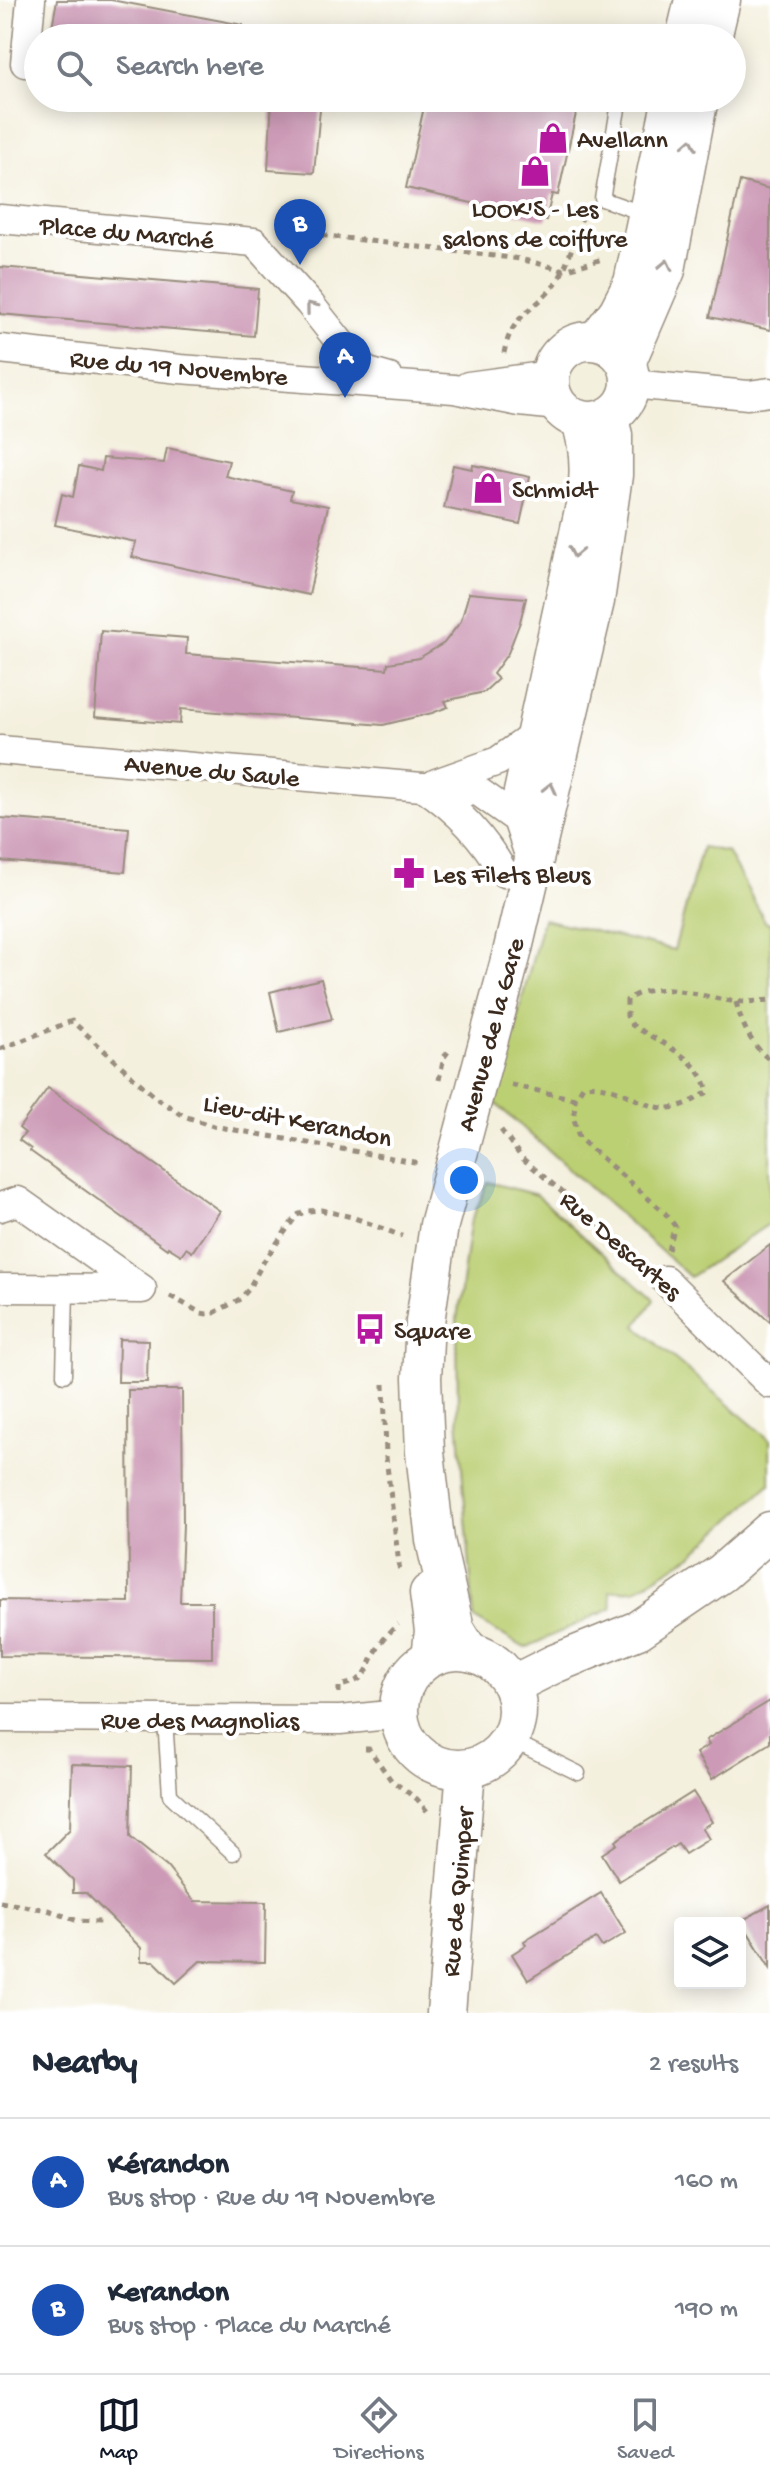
<!DOCTYPE html>
<meta charset="utf-8">
<style>
:root{--surface:#fff;--page:#f2f2f3;--text:#1f2937;--muted:#747a83;--line:#e0e1e3;--accent:#111827}
body{margin:0;font-family:"Gochi Hand",sans-serif;background:var(--page);color:var(--text)}
.controls{position:absolute;right:24px;bottom:24px;display:grid;overflow:hidden;border-radius:8px;box-shadow:0 4px 20px #0003}
.controls button{width:72px;height:72px;display:grid;place-items:center;padding:0;border:0;border-bottom:2px solid var(--line);background:var(--surface);color:var(--text);font:40px sans-serif}
.you{position:absolute;left:464px;top:1180px;width:28px;height:28px;margin:-20px;border:6px solid #fff;border-radius:50%;background:#1a73e8;box-shadow:0 0 0 12px #1a73e833}
.badge{display:grid;place-items:center;width:52px;height:52px;border-radius:50%;background:var(--accent);color:#fff;font-size:26px;font-weight:700}
.pin{position:absolute;translate:-50% -66px;filter:drop-shadow(0 2px 4px #0008)}
.pin::after{content:'';position:absolute;top:42px;width:28px;height:24px;background:inherit;clip-path:polygon(0 0,100% 0,50% 100%)}
.list{margin:0;padding:0;list-style:none}
h2{display:flex;justify-content:space-between;align-items:center;height:104px;margin:0;padding:0 32px;font-size:34px}
h2 small{font-size:26px;font-weight:400;color:var(--muted)}
.list li{display:grid;grid-template-columns:52px 1fr auto;gap:24px;align-items:center;box-sizing:border-box;height:128px;padding:0 32px;border-top:2px solid var(--line)}
.list b{display:block;font-size:30px;white-space:nowrap}
.list p{margin:0;font-size:26px;white-space:nowrap;color:var(--muted)}
.list em{font-size:26px;font-style:normal;color:var(--muted)}
.icon{flex:none;width:44px;height:44px;fill:none;stroke:currentColor;stroke-width:2;stroke-linecap:round;stroke-linejoin:round}
.map{position:relative;flex:none;width:770px;height:2013px;overflow:hidden}
.search{position:absolute;background:var(--surface);box-shadow:0 4px 20px #0003;left:24px;right:24px;top:24px;height:88px;display:flex;align-items:center;gap:20px;box-sizing:border-box;padding:0 28px;border-radius:44px;color:var(--muted);font-size:30px}
.sheet{height:360px;background:var(--surface)}
nav{display:flex;justify-content:space-around;align-items:center;box-sizing:border-box;height:112px;border-top:2px solid var(--line);background:var(--surface);font-size:22px;color:var(--muted)}
nav a{display:grid;justify-items:center;gap:4px}
nav .on{color:var(--accent)}
.map>svg:first-child{display:block}
</style>
<div class="map">
<svg width="770" height="2013" viewBox="0 0 770 2013">
<rect width="100%" height="100%" fill="#fff"/>
<filter id="ink" filterUnits="userSpaceOnUse"><feTurbulence type="fractalNoise" baseFrequency=".0125" numOctaves="2"/><feDisplacementMap in="SourceGraphic" scale="16" xChannelSelector="R" yChannelSelector="G"/><feConvolveMatrix kernelMatrix="1 2 1 2 8 2 1 2 1" color-interpolation-filters="sRGB"/></filter>
<filter id="wash" filterUnits="userSpaceOnUse"><feTurbulence type="fractalNoise" baseFrequency=".006" numOctaves="4" result="noise"/><feDisplacementMap in="SourceGraphic" scale="32" xChannelSelector="R" yChannelSelector="G"/><feGaussianBlur stdDeviation="1.8" result="paint"/><feColorMatrix in="noise" values="0 0 0 0 0 0 0 0 0 0 0 0 0 0 0 0 0 1.4 0 .05"/><feComposite in="paint" operator="in"/></filter>
<g filter="url(#wash)">
<rect width="100%" height="100%" fill="#f4f0de"/>
<g fill="#bbcf73" stroke="#7b7c48" stroke-width="2">
<path d="M702,847L727,852L766,923H770V1223L690,1277L495,1103L543,919L674,950Z"/>
<path d="M488,1182L537,1195L654,1300L636,1326L770,1440V1484L692,1555L635,1590L610,1591L612,1608L525,1648L474,1618L458,1418L457,1319L470,1224Z"/>
</g>
<g id="blocks">
<g fill="#cc9ab6">
<path d="M57,0H111L243,25L242,38H50Z"/>
<path d="M272,98H321L314,173L268,170Z"/>
<path d="M426,98H547L545,103L577,109L558,195L552,194L546,220L406,188Z"/>
<path d="M740,181L770,189V330L710,317Z"/>
<path d="M0,267L258,289L254,336L0,314Z"/>
<path d="M167,448L229,461L225,476L292,491L290,499L328,506L309,595L132,557L136,542L55,525L62,494L73,497L79,466L101,471L103,458L164,463Z"/>
<path d="M453,465L472,469L473,465L530,477L520,524L444,508Z"/>
<path d="M469,593L526,598L520,622L508,653L493,674L498,679L484,692L445,701L448,707L432,713L383,725L181,709L180,724L95,717L101,631L187,638L186,654L387,669L388,663L419,658L444,643L461,621Z"/>
<path d="M0,818L129,828L125,872L0,861Z"/>
<path d="M321,979L332,1019L279,1032L270,992Z"/>
<path d="M48,1088L220,1211L192,1252L186,1248L181,1255L168,1247L167,1249L30,1151L31,1149L19,1140L25,1133L19,1128Z"/>
<path d="M770,1245V1322L724,1281Z"/>
<path d="M119,1339L148,1340L147,1382H118Z"/>
<path d="M128,1390H182L183,1524L180,1602H212V1658L0,1656V1600L129,1602Z"/>
<path d="M770,1701V1743L712,1779L696,1753L709,1745L706,1740Z"/>
<path d="M72,1764L132,1766L130,1837L167,1867L194,1901L266,1902L265,1962L200,1961L176,1983L154,1961H141V1948L86,1893H73V1880L46,1853L70,1829Z"/>
<path d="M693,1792L712,1822L702,1828L709,1839L685,1854L678,1844L619,1881L602,1854L617,1844L615,1841Z"/>
<path d="M601,1893L626,1933L602,1947L596,1938L528,1980L512,1954L526,1945L524,1941Z"/>
<path d="M770,1905V1968L741,1921Z"/>
</g>
</g>
</g>
<g filter="url(#ink)">
<use href="#blocks" fill-opacity="0" stroke="#988d7e" stroke-width="2"/>
<g fill="none" stroke-linecap="round" stroke-linejoin="round">
<defs>
<g id="lane">
<path d="M620,98L602,199L645,214"/>
<path d="M64,1375L66,1289"/>
<path d="M165,1719L170,1795L233,1853"/>
<path d="M509,1739L578,1773"/>
</g>
<g id="street">
<path d="M25,63L31,0"/>
<path d="M0,219L254,242L309,303L358,365L368,372L389,378"/>
<path d="M0,349L180,369L454,389L520,402L558,406"/>
<path d="M631,384L748,395L770,392"/>
<path d="M468,386L550,375"/>
<path d="M0,750L479,792L517,819L532,864"/>
<path d="M436,783L498,761L536,734"/>
<path d="M424,787C459,811 483,837 504,873"/>
<path d="M0,1207L18,1201L142,1289L0,1288"/>
<path d="M665,1280L770,1384"/>
<path d="M0,1718L340,1720L399,1714"/>
</g>
<g id="secondary">
<path d="M685,38L694,0"/>
<path d="M712,38L721,0"/>
<circle cx="590" cy="381" r="40"/>
<path d="M596,341L618,312L633,283L672,98"/>
<path d="M626,363L666,270L699,98"/>
<path d="M522,797L587,496C590,470 590,445 580,420"/>
<path d="M429,1593L434,1631L431,1657"/>
<circle cx="458" cy="1710" r="59"/>
<path d="M469,1652L455,1629L435,1540L425,1452L422,1378L425,1322L439,1225L512,953L595,601L613,475V435L608,417"/>
<path d="M512,1685L554,1664L638,1630L722,1573L770,1531"/>
<path d="M446,2013L466,1770"/>
</g>
</defs>
<use href="#lane" stroke="#988d7e" stroke-width="17"/>
<use href="#street" stroke="#988d7e" stroke-width="31"/>
<use href="#secondary" stroke="#988d7e" stroke-width="41"/>
<g stroke="#988d7e" stroke-width="5" stroke-dasharray="6 6" stroke-linecap="butt">
<path d="M286,231L520,259L564,270L603,259"/>
<path d="M504,353C512,312 535,312 556,283C571,261 574,235 584,213"/>
<path d="M736,1002C742,1025 751,1045 770,1060"/>
<path d="M0,1049L72,1021L155,1097L184,1116L213,1126L420,1163"/>
<path d="M439,1080L444,1057L448,1052"/>
<path d="M511,1085L575,1099"/>
<path d="M501,1130L522,1158L643,1261"/>
<path d="M668,1250L675,1226L665,1213L579,1138L574,1119L575,1099L583,1086C617,1081 641,1109 667,1108C681,1108 697,1099 708,1092C701,1058 660,1043 632,1025L627,1016V1000C656,978 699,997 732,1001C744,1003 757,1001 770,1000"/>
<path d="M170,1296L201,1313L207,1314L214,1313L240,1299L248,1290L264,1261L297,1215L308,1211L321,1210L352,1217L402,1236"/>
<path d="M384,1384L386,1457L400,1573"/>
<path d="M339,1693V1686C372,1680 365,1667 381,1643C385,1637 392,1630 398,1624"/>
<path d="M365,1749H369L391,1780L417,1799L427,1811"/>
<path d="M0,1902L48,1910L78,1921L102,1922"/>
</g>
<use href="#lane" stroke="#fff" stroke-width="14"/>
<use href="#street" stroke="#fff" stroke-width="28"/>
<use href="#secondary" stroke="#fff" stroke-width="38"/>
</g>
<defs><path id="oneway-chevron" d="M-2-3.5L2.5 0L-2 3.5" fill="none" stroke-width="1.6" stroke-linecap="round" stroke-linejoin="round" transform="scale(2)"/></defs>
<g stroke="#a79f9a">
<use href="#oneway-chevron" transform="translate(690 144) rotate(-79)"/>
<use href="#oneway-chevron" transform="translate(666 265) rotate(-78)"/>
<use href="#oneway-chevron" transform="translate(311 307) rotate(-129)"/>
<use href="#oneway-chevron" transform="translate(575 552) rotate(102)"/>
<use href="#oneway-chevron" transform="translate(550 788) rotate(-77)"/>
</g>
</g>
<defs>
<symbol id="shop-bare" viewBox="-9 -9 18 18"><path d="M-5-2.5h2.3a2.7 3.5 0 0 1 5.4 0H5L5.5 6h-11ZM-1.5-2.5h3a1.5 2.3 0 0 0-3 0Z" fill="#b5179e" stroke="#fff" stroke-width="2.5" paint-order="stroke"/></symbol>
<symbol id="pharmacy-bare" viewBox="-9 -9 18 18"><path d="M-2-6h4v4h4v4h-4v4h-4v-4h-4v-4h4Z" fill="#b5179e" stroke="#fff" stroke-width="2.5" paint-order="stroke"/></symbol>
<symbol id="bus-bare" viewBox="-9 -9 18 18"><path d="M-5-6H5V4H4V6H2V4H-2V6H-4V4H-5ZM-3.5-4V0h7V-4ZM-3.5 1.2v1.5H-2V1.2ZM2 1.2v1.5H3.5V1.2Z" fill="#b5179e" stroke="#fff" stroke-width="2.5" paint-order="stroke"/></symbol>
</defs>
<g fill-rule="evenodd">
<use href="#shop-bare" x="531" y="116" width="44" height="44"/>
<use href="#shop-bare" x="513" y="149" width="44" height="44"/>
<use href="#shop-bare" x="466" y="466" width="44" height="44"/>
<use href="#pharmacy-bare" x="387" y="851" width="44" height="44"/>
<use href="#bus-bare" x="348" y="1307" width="44" height="44"/>
</g>
<g text-anchor="middle" stroke-width="8" stroke-linejoin="round" paint-order="stroke">
<g font-size="26" fill="#3b2a1e" stroke="#fff" text-anchor="start">
<text x="577" y="147">Avellann</text>
<text x="535" y="216" text-anchor="middle">LOOK'S - Les<tspan x="535" dy="30">salons de coiffure</tspan></text>
<text x="512" y="497">Schmidt</text>
<text x="433" y="882">Les Filets Bleus</text>
<text x="394" y="1338">Square</text>
</g>
<g font-size="26" fill="#3b2a1e" stroke="#fff">
<text transform="translate(127 231) rotate(5)" y="9">Place du Marché</text>
<text transform="translate(179 366) rotate(5)" y="9">Rue du 19 Novembre</text>
<text transform="translate(212 769) rotate(5)" y="9">Avenue du Saule</text>
<text transform="translate(489 1034) rotate(-75)" y="9">Avenue de la Gare</text>
<text transform="translate(298 1119) rotate(11)" y="9">Lieu-dit Kerandon</text>
<text transform="translate(622 1244) rotate(41)" y="9">Rue Descartes</text>
<text x="200" y="1728">Rue des Magnolias</text>
<text transform="translate(456 1892) rotate(-85)" y="9">Rue de Quimper</text>
</g>
</g>
</svg>
<div class="controls">
<button><svg class="icon" aria-label="layers" viewBox="0 0 24 24"><path d="M12 4l9 5-9 5-9-5zM3 14l9 5 9-5"/></svg></button>
</div>
<div class="you"></div>
<div class="pin badge" style="left:345px;top:398px;background:#1a4fb4">A</div>
<div class="pin badge" style="left:300px;top:265px;background:#1a4fb4">B</div>
<div class="search"><svg class="icon" aria-label="search" viewBox="0 0 24 24"><circle cx="10" cy="10" r="6"/><path d="M15 15l6 6"/></svg>Search here</div>
</div>
<section class="sheet">
<h2>Nearby<small>2 results</small></h2>
<ul class="list">
<li><span class="badge" style="background:#1a4fb4">A</span><div><b>Kérandon</b><p>Bus stop · Rue du 19 Novembre</p></div><em>160 m</em></li>
<li><span class="badge" style="background:#1a4fb4">B</span><div><b>Kerandon</b><p>Bus stop · Place du Marché</p></div><em>190 m</em></li>
</ul>
</section>
<nav>
<a class="on"><svg class="icon" aria-label="map" viewBox="0 0 24 24"><path d="M3 6l6-2 6 2 6-2v14l-6 2-6-2-6 2zM9 4v14M15 6v14"/></svg>Map</a>
<a><svg class="icon" aria-label="directions" viewBox="0 0 24 24"><path d="M12 3l9 9-9 9-9-9zM9 14v-3h6M13 9l2 2-2 2"/></svg>Directions</a>
<a><svg class="icon" aria-label="saved" viewBox="0 0 24 24"><path d="M7 4h10v16l-5-4-5 4z"/></svg>Saved</a>
</nav>
